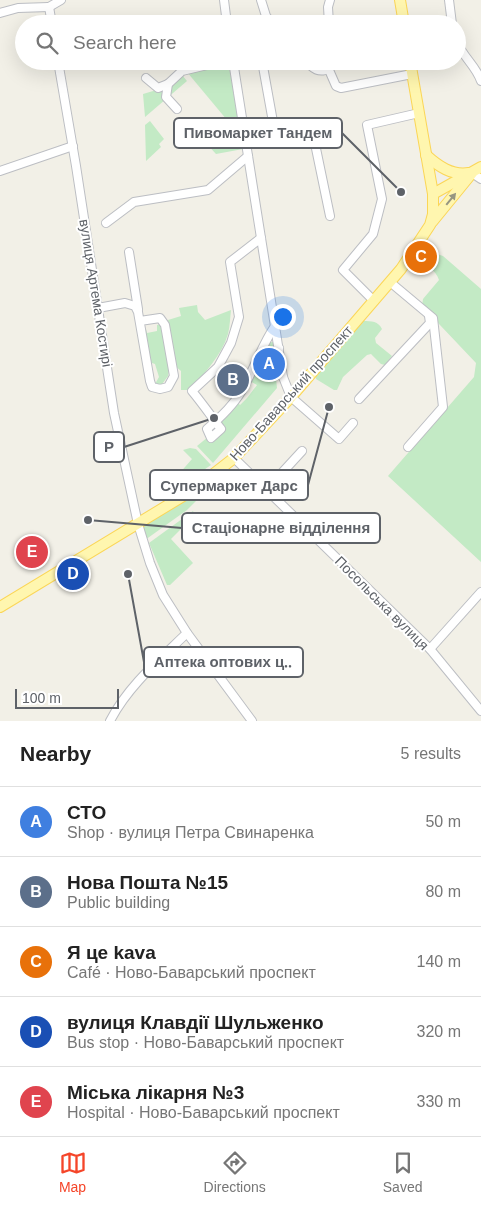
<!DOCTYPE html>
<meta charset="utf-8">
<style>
:root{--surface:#fff;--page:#f2f2f2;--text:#222;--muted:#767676;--line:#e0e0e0;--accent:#f54529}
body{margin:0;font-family:Helvetica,sans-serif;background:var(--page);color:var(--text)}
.scale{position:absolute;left:15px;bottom:12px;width:104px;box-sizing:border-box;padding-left:5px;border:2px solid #5e6268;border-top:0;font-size:14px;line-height:18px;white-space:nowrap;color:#5e6268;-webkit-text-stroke:4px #fff;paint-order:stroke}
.you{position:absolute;left:282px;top:316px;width:18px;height:18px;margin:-12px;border:4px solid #fff;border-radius:50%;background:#1a73e8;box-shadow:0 0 0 8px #1a73e833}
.badge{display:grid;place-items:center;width:32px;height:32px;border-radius:50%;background:var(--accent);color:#fff;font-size:16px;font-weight:700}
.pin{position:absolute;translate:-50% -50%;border:2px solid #fff;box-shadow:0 1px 5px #0006}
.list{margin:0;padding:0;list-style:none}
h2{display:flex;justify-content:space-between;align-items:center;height:65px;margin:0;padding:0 20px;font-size:21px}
h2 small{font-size:16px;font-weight:400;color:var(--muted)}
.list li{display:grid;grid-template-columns:32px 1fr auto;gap:15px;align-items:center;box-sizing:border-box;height:70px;padding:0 20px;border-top:1px solid var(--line)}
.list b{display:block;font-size:19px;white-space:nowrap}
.list p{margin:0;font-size:16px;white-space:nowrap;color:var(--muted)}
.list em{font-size:16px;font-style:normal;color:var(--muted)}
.icon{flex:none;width:28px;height:28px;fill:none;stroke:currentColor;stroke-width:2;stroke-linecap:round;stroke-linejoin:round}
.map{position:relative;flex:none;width:481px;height:721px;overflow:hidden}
.search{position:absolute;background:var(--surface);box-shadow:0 5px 20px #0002;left:15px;right:15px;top:15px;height:55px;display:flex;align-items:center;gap:12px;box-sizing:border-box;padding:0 18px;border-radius:28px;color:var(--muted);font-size:19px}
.sheet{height:415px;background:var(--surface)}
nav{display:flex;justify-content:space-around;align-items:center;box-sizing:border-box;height:70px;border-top:1px solid var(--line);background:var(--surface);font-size:14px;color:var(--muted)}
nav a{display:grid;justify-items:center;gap:2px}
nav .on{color:var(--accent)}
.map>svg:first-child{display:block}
</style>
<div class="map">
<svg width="481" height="721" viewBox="0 0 481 721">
<rect width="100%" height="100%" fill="#f2f0e7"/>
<g fill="#c3eac5">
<path d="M220,64L229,66L238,117L227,120L187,72Z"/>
<path d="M182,75L187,81L145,117L143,94L170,86Z"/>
<path d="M150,121L164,139L159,144L161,147L146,161L145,125Z"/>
<path d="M239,127L243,149L216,154L206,143L222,129Z"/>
<path d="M431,252L443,256L481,289V562L388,476L474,377L476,363L422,306L423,299L439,280C436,270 426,267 424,257Z"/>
<path d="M197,305L198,312L205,320L231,310C230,318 230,326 228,334C222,355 204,373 191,390H181V371L173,364L168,320L181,316L179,308Z"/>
<path d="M363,321C372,321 378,321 382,329L375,338L376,343L392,356L385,365L381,364L371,354L367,355L343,377L337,390H334L316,379L315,372L357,323Z"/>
<path d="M161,324L169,370L168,376L160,387L155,384L159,377L155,364L149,362L144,330L146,329L147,333L157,331V325Z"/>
<path d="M268,342H273V357L264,360L266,371L275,369L277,388L213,463L197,446L208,437L210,442L225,429L219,421L238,403L240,405L247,398L257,385L250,381Z"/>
<path d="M190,448L196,449L211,465L183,484L178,475L192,459L183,450Z"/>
<path d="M220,477L187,510L145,540L142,526Z"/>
<path d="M193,511L195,515L171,539L193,563L170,585H167L149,543Z"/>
</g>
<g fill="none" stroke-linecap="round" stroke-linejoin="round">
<defs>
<g id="minor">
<path d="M224,0L227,24"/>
<path d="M261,0L266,16L272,24"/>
<path d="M449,0L452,24"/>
<path d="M49,7L52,24"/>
<path d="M49,7L61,0"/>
<path d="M0,13L18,8L49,7"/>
<path d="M329,24L328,7L330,0"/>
<path d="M457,42C463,57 476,66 481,81"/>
<path d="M58,61L76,166L114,413L138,524L150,563L163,595L187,633L252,721"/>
<path d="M233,61L283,377L291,397L339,439L353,423"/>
<path d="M262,61L275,133"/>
<path d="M312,61L311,66C320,74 330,71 335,61"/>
<path d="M329,70L336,86L341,88L412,74"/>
<path d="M146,78L158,88L168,84"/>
<path d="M177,109L166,97L168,84L182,71L220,62L233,63"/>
<path d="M245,138L304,129L308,130L313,134L330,216"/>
<path d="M0,171L73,146"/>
<path d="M472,173L481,179"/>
<path d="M106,223L134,202L208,190L248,156"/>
<path d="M261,238L230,262L239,317L231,343L218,367L192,391C202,403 211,416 221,429L211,438L207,429C220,418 232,407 241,392C254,370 261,346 275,326"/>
<path d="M129,252L138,309"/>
<path d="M390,282L433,318L443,407L408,447"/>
<path d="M374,301L343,270L373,234L382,199L367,125L419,113"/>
<path d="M98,308L125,303L135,306L138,312L150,381L152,387L160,389L168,387L174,376L165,325L160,318L140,321"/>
<path d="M279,348L274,356L276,370L283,377"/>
<path d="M359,399L430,323L429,316"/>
<path d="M234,458L430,649L481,711"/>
<path d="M267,489L302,451"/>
<path d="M430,649L481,592"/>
<path d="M110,721C128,686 159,660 187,633"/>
</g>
<g id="major">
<path d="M400,0L404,24"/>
<path d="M426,155C438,166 452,176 469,173"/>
<path d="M433,194L481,167"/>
<path d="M432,222L472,173"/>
<path d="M0,607L193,490L234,458L291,397L401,269L430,225L433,214V194L410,61"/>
</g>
</defs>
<use href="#minor" stroke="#bcbec3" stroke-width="10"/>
<use href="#major" stroke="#fbd657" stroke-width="12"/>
<use href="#minor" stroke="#fff" stroke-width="8"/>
<use href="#major" stroke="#fff6af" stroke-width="10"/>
</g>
<defs><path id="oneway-solid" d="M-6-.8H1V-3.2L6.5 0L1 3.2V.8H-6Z" transform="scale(1.25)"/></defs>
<use fill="#969681" href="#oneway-solid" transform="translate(451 199) rotate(-51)"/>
<g text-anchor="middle" stroke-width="4" stroke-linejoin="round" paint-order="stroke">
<g font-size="14" fill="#5e6268" stroke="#fff">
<text transform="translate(96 293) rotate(81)" y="5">вулиця Артема Костирі</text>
<text transform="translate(291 393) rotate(-48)" y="5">Ново-Баварський проспект</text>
<text transform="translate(382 603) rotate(45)" y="5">Посольська вулиця</text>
</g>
</g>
<path fill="none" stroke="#5e6268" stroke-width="2" d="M401 192L342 133M214 418L124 447M329 407L308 485M88 520L182 528M128 574L144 662"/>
<g fill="#5e6268" stroke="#fff" stroke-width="2">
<circle cx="401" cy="192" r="5"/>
<circle cx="214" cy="418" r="5"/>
<circle cx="329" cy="407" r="5"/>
<circle cx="88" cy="520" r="5"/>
<circle cx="128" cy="574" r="5"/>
</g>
<g fill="#fff" stroke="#5e6268" stroke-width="2">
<rect x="174" y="118" width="168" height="30" rx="5"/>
<rect x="94" y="432" width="30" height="30" rx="5"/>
<rect x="150" y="470" width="158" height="30" rx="5"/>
<rect x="182" y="513" width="198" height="30" rx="5"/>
<rect x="144" y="647" width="159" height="30" rx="5"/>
</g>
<g font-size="15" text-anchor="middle" font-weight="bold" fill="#5e6268">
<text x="258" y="138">Пивомаркет Тандем</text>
<text x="109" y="452">Р</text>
<text x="229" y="491">Супермаркет Дарс</text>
<text x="281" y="533">Стаціонарне відділення</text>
<text x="223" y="667">Аптека оптових ц‥</text>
</g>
</svg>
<div class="scale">100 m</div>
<div class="you"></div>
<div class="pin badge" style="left:269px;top:364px;background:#3f7fe0">A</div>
<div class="pin badge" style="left:233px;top:380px;background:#5c6f8a">B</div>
<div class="pin badge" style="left:421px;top:257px;background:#e8710a">C</div>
<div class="pin badge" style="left:73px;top:574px;background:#1a4fb4">D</div>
<div class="pin badge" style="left:32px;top:552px;background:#e0444e">E</div>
<div class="search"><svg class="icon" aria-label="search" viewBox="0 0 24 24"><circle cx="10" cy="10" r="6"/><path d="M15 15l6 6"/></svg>Search here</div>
</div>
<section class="sheet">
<h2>Nearby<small>5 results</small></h2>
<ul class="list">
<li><span class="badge" style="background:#3f7fe0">A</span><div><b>СТО</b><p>Shop · вулиця Петра Свинаренка</p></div><em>50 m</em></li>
<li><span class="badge" style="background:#5c6f8a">B</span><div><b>Нова Пошта №15</b><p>Public building</p></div><em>80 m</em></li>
<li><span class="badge" style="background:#e8710a">C</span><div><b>Я це kava</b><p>Café · Ново-Баварський проспект</p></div><em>140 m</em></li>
<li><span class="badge" style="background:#1a4fb4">D</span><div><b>вулиця Клавдії Шульженко</b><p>Bus stop · Ново-Баварський проспект</p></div><em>320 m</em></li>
<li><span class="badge" style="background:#e0444e">E</span><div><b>Міська лікарня №3</b><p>Hospital · Ново-Баварський проспект</p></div><em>330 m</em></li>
</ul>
</section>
<nav>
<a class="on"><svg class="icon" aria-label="map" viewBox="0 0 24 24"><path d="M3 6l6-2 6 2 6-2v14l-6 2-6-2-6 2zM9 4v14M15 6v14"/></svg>Map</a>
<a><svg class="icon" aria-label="directions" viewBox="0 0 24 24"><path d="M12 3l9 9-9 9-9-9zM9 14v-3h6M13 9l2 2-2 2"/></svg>Directions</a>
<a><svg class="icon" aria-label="saved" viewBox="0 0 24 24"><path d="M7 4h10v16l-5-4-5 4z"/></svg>Saved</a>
</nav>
